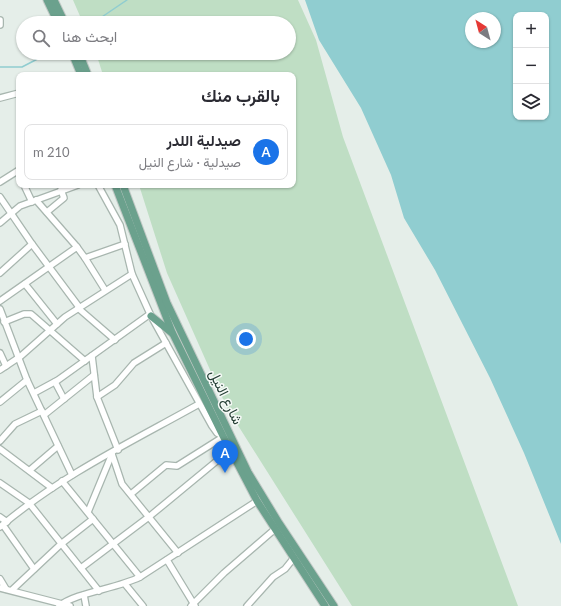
<!DOCTYPE html>
<html lang="ar">
<meta charset="utf-8">
<style>
:root{--surface:#fff;--page:#f7f7f7;--text:#2b2b33;--muted:#7c7c81;--line:#e1e1e2;--accent:#1a73e8}
body{margin:0;font-family:Lato,Vazirmatn,sans-serif;background:var(--page);color:var(--text);direction:rtl}
.controls{position:absolute;right:12px;top:12px;display:grid;overflow:hidden;border-radius:8px;box-shadow:0 1px 3px #0004}
.controls button{width:36px;height:36px;display:grid;place-items:center;padding:0;border:0;border-bottom:1px solid var(--line);background:var(--surface);color:var(--text);font:20px sans-serif}
.compass{position:absolute;left:465px;top:12px;width:36px;height:36px;border-radius:50%;background:var(--surface);box-shadow:0 1px 3px #0004;rotate:324deg}
.you{position:absolute;left:246px;top:339px;width:14px;height:14px;margin:-10px;border:3px solid #fff;border-radius:50%;background:#1a73e8;box-shadow:0 0 0 6px #1a73e833}
.badge{display:grid;place-items:center;width:26px;height:26px;border-radius:50%;background:var(--accent);color:#fff;font-size:13px;font-weight:700}
.pin{position:absolute;translate:-50% -33px;filter:drop-shadow(0 1px 2px #0008)}
.pin::after{content:'';position:absolute;top:21px;width:14px;height:12px;background:inherit;clip-path:polygon(0 0,100% 0,50% 100%)}
.list{margin:0;padding:0;list-style:none}
h2{display:flex;justify-content:space-between;align-items:center;height:52px;margin:0;padding:0 16px;font-size:17px}
h2 small{font-size:13px;font-weight:400;color:var(--muted)}
.list li{display:grid;grid-template-columns:26px 1fr auto;gap:12px;align-items:center;box-sizing:border-box;height:56px;margin:0 8px 8px;padding:0 8px;border:1px solid var(--line);border-radius:8px}
.list b{display:block;font-size:15px;white-space:nowrap}
.list p{margin:0;font-size:13px;white-space:nowrap;color:var(--muted)}
.list em{font-size:13px;font-style:normal;color:var(--muted)}
.icon{flex:none;width:22px;height:22px;fill:none;stroke:currentColor;stroke-width:2;stroke-linecap:round;stroke-linejoin:round}
.map{position:relative;flex:none;width:561px;height:606px;overflow:hidden;direction:ltr}
.search{position:absolute;background:var(--surface);box-shadow:0 1px 3px #0004;left:16px;top:16px;width:280px;height:44px;display:flex;align-items:center;gap:10px;box-sizing:border-box;padding:0 14px;border-radius:22px;color:var(--muted);font-size:15px}
.panel{position:absolute;background:var(--surface);box-shadow:0 1px 3px #0004;left:16px;top:72px;width:280px;height:116px;border-radius:8px;direction:rtl}
.map>svg:first-child{display:block}
</style>
<div class="map">
<svg width="561" height="606" viewBox="0 0 561 606">
<rect width="100%" height="100%" fill="#e5eee9"/>
<path fill="#bfdec4" d="M73,0H298L316,40L343,137L518,606H352L227,408L167,273L139,185H293V75H103L96,53H289V23H83Z"/>
<path fill="#90cdd0" fill-rule="evenodd" d="M305,0H561V544L524,453L490,378L435,270L404,218L391,175L361,108L319,40ZM516,15H546V117H516ZM471,18H495V42H471Z"/>
<g fill="none" stroke-linecap="round" stroke-linejoin="round">
<g stroke="#90cdd0" stroke-width="1.5">
<path d="M93,23L127,0"/>
<path d="M0,67H22L49,53"/>
</g>
<defs>
<g id="minor">
<path d="M0,20V25"/>
<path d="M0,98L19,93"/>
<path d="M0,182L19,170"/>
<path d="M24,185L32,202"/>
<path d="M98,185L120,225L132,274L151,316L212,426L217,433L223,436"/>
<path d="M0,197L32,244L79,307"/>
<path d="M36,200L77,247"/>
<path d="M47,212L64,198L61,190"/>
<path d="M0,223L20,206L78,185"/>
<path d="M85,258L105,290"/>
<path d="M0,273L32,244"/>
<path d="M25,284L57,324"/>
<path d="M0,301L77,247L85,258L125,244"/>
<path d="M78,308L115,340"/>
<path d="M0,309L27,380L72,475"/>
<path d="M4,322L24,314H31L85,361"/>
<path d="M0,353L6,366"/>
<path d="M92,356L97,397L118,450"/>
<path d="M0,370L21,356L65,317L132,274"/>
<path d="M55,382L64,399"/>
<path d="M34,393L58,380L150,314"/>
<path d="M97,397L115,385L134,363L166,343"/>
<path d="M0,402L27,380"/>
<path d="M44,415L94,375"/>
<path d="M0,441L15,424L42,411"/>
<path d="M0,449L52,488"/>
<path d="M112,454L122,484L178,553"/>
<path d="M30,470L58,446"/>
<path d="M62,481L140,577"/>
<path d="M0,483L29,503L99,591"/>
<path d="M131,494L166,465L177,466L223,437"/>
<path d="M88,512L112,454"/>
<path d="M0,517L7,522"/>
<path d="M3,525L34,569"/>
<path d="M0,527C60,476 131,442 199,404"/>
<path d="M167,560L195,606"/>
<path d="M81,568L150,516L230,450"/>
<path d="M0,579L6,589"/>
<path d="M125,584L143,606"/>
<path d="M0,588L70,606"/>
<path d="M12,590L61,544L93,519"/>
<path d="M84,595L86,606"/>
<path d="M59,606C77,592 116,589 140,577L257,501"/>
<path d="M191,606L224,573L275,529"/>
<path d="M247,606L273,577L285,569L293,559"/>
</g>
<g id="major">
<path d="M47,0L58,23"/>
<path d="M54,0L65,23"/>
<path d="M72,53L81,75"/>
<path d="M79,53L88,75"/>
<path d="M115,185L172,332L223,436L257,501L325,606"/>
<path d="M123,185L167,303L248,472L279,523L334,606"/>
<path d="M151,316L172,333"/>
</g>
</defs>
<use href="#minor" stroke="#a8b6af" stroke-width="8"/>
<use href="#major" stroke="#c2c9c6" stroke-width="9"/>
<use href="#minor" stroke="#fff" stroke-width="5.5"/>
<use href="#major" stroke="#6ba18d" stroke-width="7"/>
</g>
<g text-anchor="middle" stroke-width="3" stroke-linejoin="round" paint-order="stroke">
<g font-size="14" fill="#253f35" stroke="#f6faf7">
<text transform="translate(226 397) rotate(64)" y="5">شارع النيل</text>
</g>
</g>
</svg>
<div class="controls">
<button>+</button>
<button>−</button>
<button><svg class="icon" aria-label="layers" viewBox="0 0 24 24"><path d="M12 4l9 5-9 5-9-5zM3 14l9 5 9-5"/></svg></button>
</div>
<svg class="compass" viewBox="-18 -18 36 36"><path d="M0-13l5 13h-10z" fill="#e53935"/><path d="M0 13l5-13h-10z" fill="#7c7c81"/></svg>
<div class="you"></div>
<div class="pin badge" style="left:225px;top:473px">A</div>
<div class="search"><svg class="icon" aria-label="search" viewBox="0 0 24 24"><circle cx="10" cy="10" r="6"/><path d="M15 15l6 6"/></svg>ابحث هنا</div>
<section class="panel">
<h2>بالقرب منك<small></small></h2>
<ul class="list">
<li><span class="badge">A</span><div><b>صيدلية اللدر</b><p>صيدلية · شارع النيل</p></div><em>210 m</em></li>
</ul>
</section>
</div>
